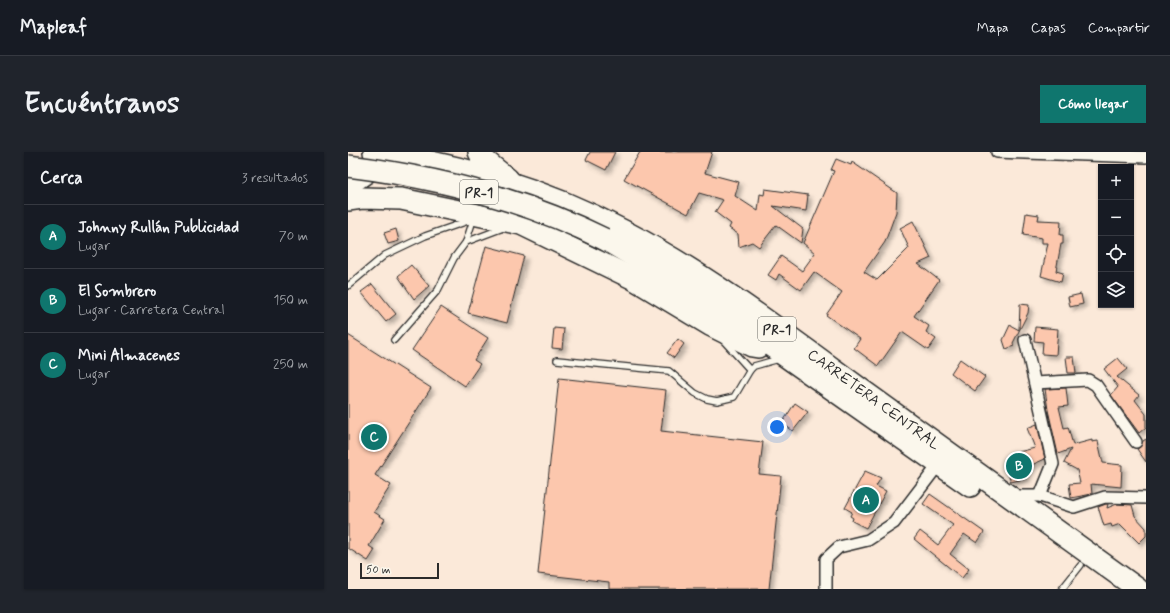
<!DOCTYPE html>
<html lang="es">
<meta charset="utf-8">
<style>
:root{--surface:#171b24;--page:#20242c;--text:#f1f3f6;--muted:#9ea1a6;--line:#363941;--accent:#0f766e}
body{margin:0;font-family:Mynerve,sans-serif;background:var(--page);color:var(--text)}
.controls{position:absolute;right:12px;top:12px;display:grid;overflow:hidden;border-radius:0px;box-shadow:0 1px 3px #0004}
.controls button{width:36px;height:36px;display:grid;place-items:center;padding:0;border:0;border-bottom:1px solid var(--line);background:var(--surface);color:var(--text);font:20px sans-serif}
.scale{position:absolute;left:12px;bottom:10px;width:79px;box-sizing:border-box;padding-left:4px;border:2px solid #2b2b2b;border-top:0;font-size:11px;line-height:14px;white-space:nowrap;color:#2b2b2b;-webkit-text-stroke:3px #fbf7ec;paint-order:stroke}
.you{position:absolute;left:429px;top:275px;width:14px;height:14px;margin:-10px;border:3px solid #fff;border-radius:50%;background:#1a73e8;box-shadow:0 0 0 6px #1a73e833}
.badge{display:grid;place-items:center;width:26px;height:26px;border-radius:50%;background:var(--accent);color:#fff;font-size:13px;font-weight:700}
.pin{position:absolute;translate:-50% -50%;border:2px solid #fff;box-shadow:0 1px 4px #0006}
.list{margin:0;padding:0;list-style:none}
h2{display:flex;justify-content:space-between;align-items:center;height:52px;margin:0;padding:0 16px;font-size:17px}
h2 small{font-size:13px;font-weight:400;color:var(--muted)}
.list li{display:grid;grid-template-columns:26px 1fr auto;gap:12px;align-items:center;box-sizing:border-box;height:64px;padding:0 16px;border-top:1px solid var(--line)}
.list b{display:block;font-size:15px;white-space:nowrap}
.list p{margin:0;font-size:13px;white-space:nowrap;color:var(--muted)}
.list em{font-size:13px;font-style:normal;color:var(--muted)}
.icon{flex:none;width:22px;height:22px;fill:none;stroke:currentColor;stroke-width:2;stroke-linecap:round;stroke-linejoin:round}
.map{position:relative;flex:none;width:798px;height:437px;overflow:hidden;border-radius:0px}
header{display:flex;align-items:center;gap:24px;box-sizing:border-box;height:56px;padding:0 20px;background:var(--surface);border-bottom:1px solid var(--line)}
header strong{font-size:19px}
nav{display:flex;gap:22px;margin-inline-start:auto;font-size:14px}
.intro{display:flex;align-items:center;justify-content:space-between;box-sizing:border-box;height:96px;padding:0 24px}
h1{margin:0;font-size:28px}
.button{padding:10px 18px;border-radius:0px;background:var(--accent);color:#fff;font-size:14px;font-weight:700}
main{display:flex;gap:24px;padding:0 24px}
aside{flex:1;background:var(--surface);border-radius:0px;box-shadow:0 1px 3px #0004}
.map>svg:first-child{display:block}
</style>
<header>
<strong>Mapleaf</strong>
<nav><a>Mapa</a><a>Capas</a><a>Compartir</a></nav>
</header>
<div class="intro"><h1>Encuéntranos</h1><a class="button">Cómo llegar</a></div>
<main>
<aside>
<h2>Cerca<small>3 resultados</small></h2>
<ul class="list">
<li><span class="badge">A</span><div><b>Johnny Rullán Publicidad</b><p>Lugar</p></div><em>70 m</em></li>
<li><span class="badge">B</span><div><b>El Sombrero</b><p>Lugar · Carretera Central</p></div><em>150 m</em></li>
<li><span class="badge">C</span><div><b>Mini Almacenes</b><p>Lugar</p></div><em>250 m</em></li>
</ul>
</aside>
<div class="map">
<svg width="798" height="437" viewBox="0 0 798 437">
<defs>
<filter id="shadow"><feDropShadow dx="3.5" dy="3.5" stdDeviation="2" flood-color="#0004"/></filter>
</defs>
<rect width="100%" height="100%" fill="#fbe9d9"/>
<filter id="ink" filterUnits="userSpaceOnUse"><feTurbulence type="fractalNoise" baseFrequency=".025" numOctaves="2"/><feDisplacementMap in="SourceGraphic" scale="8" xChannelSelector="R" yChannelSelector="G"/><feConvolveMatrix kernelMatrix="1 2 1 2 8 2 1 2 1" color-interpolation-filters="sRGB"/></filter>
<g filter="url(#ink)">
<g fill="#fcc7ad" stroke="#2b2b2b" filter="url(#shadow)">
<path d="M242,0H267L258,18L238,8Z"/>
<path d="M292,0H364L357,21L391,30L387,44L410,59L412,42L416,43L417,37L460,43L458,59L425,54L455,77L453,91L428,73L411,95L404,90L391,95L390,82L381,76L383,72L367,60L375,48L351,41L340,62L276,27Z"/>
<path d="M488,7L503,13L504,10L549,41L548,60L537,90L516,120L529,128L561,96L552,76L565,69L583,106L570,112L591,128L566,164L581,174L578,180L588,187L580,198L554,180L530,214L506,196L512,187L478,163L494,140L466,120L453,138L431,122L428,128L420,123L433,104L454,119L467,101L455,91L486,19L483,18Z"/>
<path d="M678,61L691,63L690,68L713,69L712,83H715V92H713L708,119L715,121L713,130L693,124L700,91H694V86L675,83Z"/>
<path d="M48,77L51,89L40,92L36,81Z"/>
<path d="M138,94L176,104L159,171L120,161Z"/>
<path d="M63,113L81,134L66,147L50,124Z"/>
<path d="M24,132L48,162L38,170L13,140Z"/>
<path d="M733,142L735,152L722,155L720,145Z"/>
<path d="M672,152L681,153L680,161L665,191L666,194L658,197L655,188L662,173L671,178Z"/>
<path d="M93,155L140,186L126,208L132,212L117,234L64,198Z"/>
<path d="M687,175L710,177L708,203L694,202L695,190L686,189Z"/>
<path d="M206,176L216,177L214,197L204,196Z"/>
<path d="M0,183L83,236L27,323L43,333L26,360L37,367L21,394L27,398L20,409L0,396Z"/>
<path d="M330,187L336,192L326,206L319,201Z"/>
<path d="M718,205H726L728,221H720Z"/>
<path d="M770,206L779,217L769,225L791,243L787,248L798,262V275L791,281L763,243L770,235L756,217Z"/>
<path d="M612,207L637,225L627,239L603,221Z"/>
<path d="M211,226L318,238L313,279L415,290L411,322L433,324L421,437H261V430L190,422Z"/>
<path d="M718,236L720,254L711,255L716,276L720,275L725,293L744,288V290L750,289L755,311L774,313L773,335L743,332L744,342L723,346L721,332L732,331L729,318L716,311L723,297L710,302L700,258L697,237Z"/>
<path d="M447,251L460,260L445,279L434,271Z"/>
<path d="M689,272L697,307L679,315V318H676L679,326L663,330L659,317L662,316V302L687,296L679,276Z"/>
<path d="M798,287V310L789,297L792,295L795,289Z"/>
<path d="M517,319L533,326L528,334L538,339L518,376L504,369L505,366L502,364L504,360L497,356Z"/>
<path d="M582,342L636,380L629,391L616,382L602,402L621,417L614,426L566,387L572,379L590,393L605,373L575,352Z"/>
<path d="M758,352H760L759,356L769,352L784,353L787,364L798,376V384L791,391L772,372L764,375L763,372L756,374L750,355Z"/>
</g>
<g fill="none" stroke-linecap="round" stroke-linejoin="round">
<defs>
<g id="lane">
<path d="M118,90L155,76"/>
<path d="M0,134L37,103L77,84L120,69"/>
<path d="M374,187L402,218"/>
<path d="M46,188L90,138L106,106L118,90L126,65"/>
<path d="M209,208L321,219L347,241L359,247L369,249L386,245L402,218L406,214L431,207"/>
<path d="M714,437L733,413"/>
</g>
<g id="street">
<path d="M649,0L798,5"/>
<path d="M677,188L705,312L692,344"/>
<path d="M687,231L740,228L748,233L788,290"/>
<path d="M664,344H692L726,355L757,345L798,346"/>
<path d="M478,437V407L491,395L520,388L546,371L591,312"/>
</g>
<path id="secondary" d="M0,36L31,15"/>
<g id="highway">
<path d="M26,0C112,12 199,38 276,79C362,124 440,184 518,241C609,306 699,372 790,437"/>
<path d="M131,0L134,6L160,27"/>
<path d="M0,48L14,46L53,47L173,72L284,126L362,173L404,194L410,195"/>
<path d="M256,87L346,140L622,334"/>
</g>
</defs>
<use href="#lane" stroke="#2b2b2b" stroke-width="8"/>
<use href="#street" stroke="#2b2b2b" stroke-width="14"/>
<use href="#secondary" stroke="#2b2b2b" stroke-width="19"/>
<use href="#highway" stroke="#2b2b2b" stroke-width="24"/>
<use href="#lane" stroke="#fbf7ec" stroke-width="5.5"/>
<use href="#street" stroke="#fbf7ec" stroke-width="11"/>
<use href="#secondary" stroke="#fbf7ec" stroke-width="16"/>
<use href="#highway" stroke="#fbf7ec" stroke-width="21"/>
<defs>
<path id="highway-bridge" d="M0,14C88,25 176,47 256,87"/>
</defs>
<use href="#highway-bridge" stroke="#2b2b2b" stroke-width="24" stroke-linecap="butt"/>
<use href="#highway-bridge" stroke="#fbf7ec" stroke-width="21"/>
</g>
</g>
<g text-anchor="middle" stroke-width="3" stroke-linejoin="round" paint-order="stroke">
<g fill="#fbf7ec" stroke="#696865" stroke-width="1">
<rect x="112" y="28" width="38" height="24" rx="3"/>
<rect x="410" y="165" width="38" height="24" rx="3"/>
</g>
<g font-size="14" font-weight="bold" fill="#2b2b2b">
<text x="131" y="45">PR-1</text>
<text x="429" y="182">PR-1</text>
</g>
<g font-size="15" fill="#2b2b2b" stroke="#fbf7ec">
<text transform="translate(526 247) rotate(36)" y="5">CARRETERA CENTRAL</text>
</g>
</g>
</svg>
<div class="controls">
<button>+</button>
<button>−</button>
<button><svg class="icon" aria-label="locate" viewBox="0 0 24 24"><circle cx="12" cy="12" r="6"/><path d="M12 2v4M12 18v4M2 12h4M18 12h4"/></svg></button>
<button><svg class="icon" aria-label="layers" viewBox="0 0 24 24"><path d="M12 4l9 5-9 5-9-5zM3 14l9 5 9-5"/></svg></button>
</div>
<div class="scale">50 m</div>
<div class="you"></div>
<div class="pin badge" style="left:518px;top:348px">A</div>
<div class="pin badge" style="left:671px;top:314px">B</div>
<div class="pin badge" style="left:26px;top:285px">C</div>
</div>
</main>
